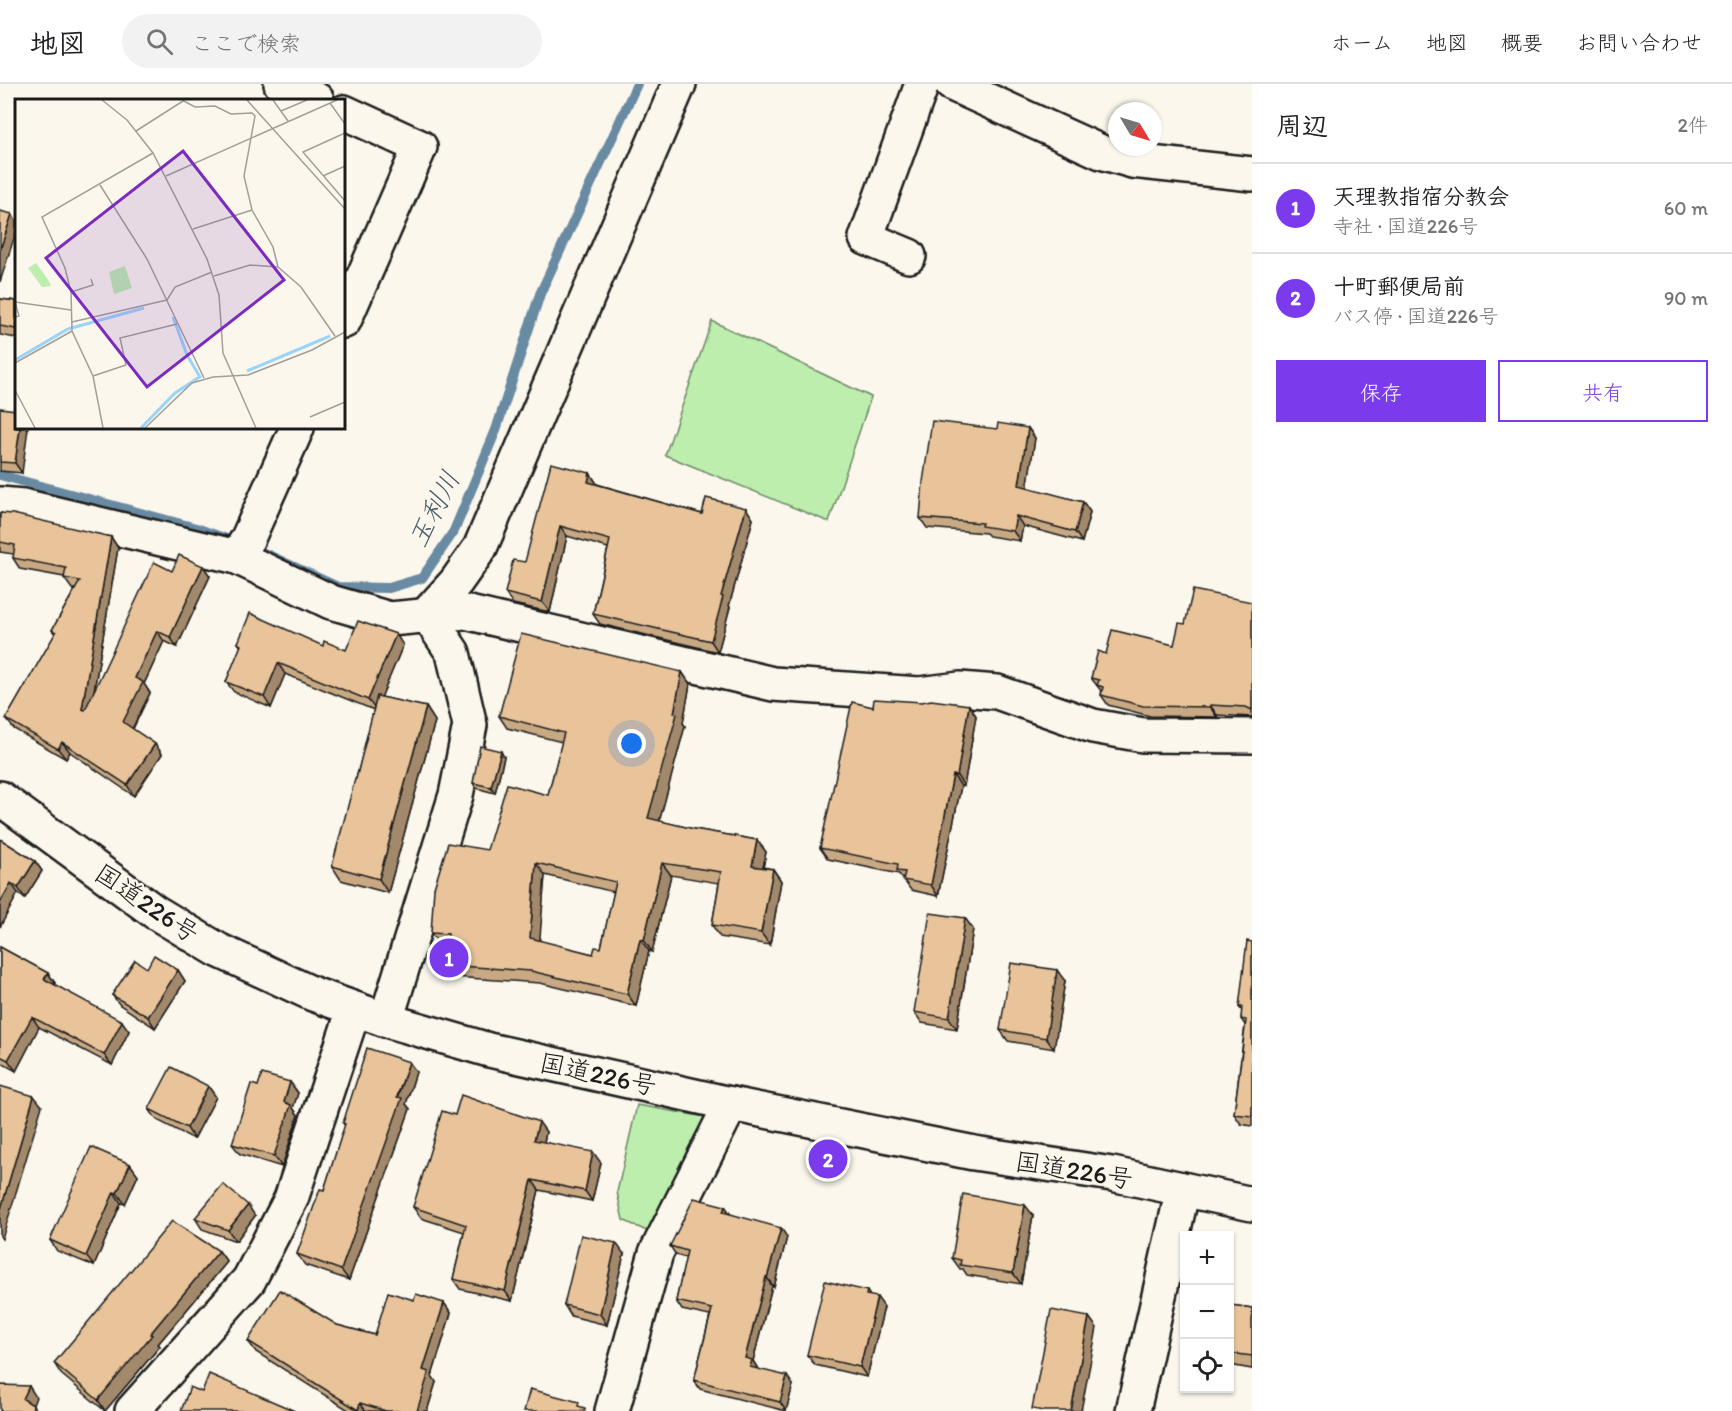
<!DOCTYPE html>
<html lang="ja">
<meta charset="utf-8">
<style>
:root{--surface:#fff;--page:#f2f2f2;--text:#202124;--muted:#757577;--line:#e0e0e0;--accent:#7c3aed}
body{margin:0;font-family:Itim,"Klee One",sans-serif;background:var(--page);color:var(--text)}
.controls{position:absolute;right:18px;bottom:18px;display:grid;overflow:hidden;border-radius:0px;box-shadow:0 2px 4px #0004}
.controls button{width:54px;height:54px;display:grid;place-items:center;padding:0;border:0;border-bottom:2px solid var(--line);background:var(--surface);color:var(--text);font:30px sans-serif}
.compass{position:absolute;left:1108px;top:18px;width:54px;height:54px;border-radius:50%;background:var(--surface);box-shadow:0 2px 4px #0004;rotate:128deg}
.you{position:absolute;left:632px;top:660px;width:21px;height:21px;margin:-15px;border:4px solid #fff;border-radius:50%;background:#1a73e8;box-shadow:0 0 0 9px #1a73e833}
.badge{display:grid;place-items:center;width:39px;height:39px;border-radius:50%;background:var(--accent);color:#fff;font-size:20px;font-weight:700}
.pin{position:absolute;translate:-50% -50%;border:3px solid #fff;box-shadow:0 2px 6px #0006}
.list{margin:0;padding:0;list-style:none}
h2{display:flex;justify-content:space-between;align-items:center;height:78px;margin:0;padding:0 24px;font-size:26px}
h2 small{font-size:20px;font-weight:400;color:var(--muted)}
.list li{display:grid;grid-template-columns:39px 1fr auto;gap:18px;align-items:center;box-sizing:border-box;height:90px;padding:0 24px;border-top:2px solid var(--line)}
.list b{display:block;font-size:22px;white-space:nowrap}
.list p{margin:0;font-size:20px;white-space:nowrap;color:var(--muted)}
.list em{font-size:20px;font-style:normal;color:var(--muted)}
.actions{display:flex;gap:12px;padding:18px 24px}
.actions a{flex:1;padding:14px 0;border:2px solid var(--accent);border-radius:0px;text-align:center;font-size:21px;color:var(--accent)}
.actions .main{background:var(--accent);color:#fff}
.icon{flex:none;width:33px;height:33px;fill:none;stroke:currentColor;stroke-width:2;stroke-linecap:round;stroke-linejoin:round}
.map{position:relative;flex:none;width:1252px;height:1327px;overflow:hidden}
header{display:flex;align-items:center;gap:36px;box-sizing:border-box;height:84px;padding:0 30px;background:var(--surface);border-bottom:2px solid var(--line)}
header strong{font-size:28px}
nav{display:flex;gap:33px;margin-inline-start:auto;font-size:21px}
.search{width:420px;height:54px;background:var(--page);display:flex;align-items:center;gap:15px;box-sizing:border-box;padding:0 21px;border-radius:33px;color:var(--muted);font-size:22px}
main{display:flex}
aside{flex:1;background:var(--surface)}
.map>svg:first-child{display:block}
</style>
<header>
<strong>地図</strong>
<div class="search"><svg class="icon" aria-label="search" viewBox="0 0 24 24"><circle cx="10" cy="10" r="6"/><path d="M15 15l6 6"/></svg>ここで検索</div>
<nav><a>ホーム</a><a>地図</a><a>概要</a><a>お問い合わせ</a></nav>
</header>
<main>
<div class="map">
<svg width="1252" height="1327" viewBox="0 0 1252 1327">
<rect width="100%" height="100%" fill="#fbf7ec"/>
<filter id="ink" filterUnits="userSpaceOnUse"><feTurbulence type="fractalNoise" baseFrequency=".0167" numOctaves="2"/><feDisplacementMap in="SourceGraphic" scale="12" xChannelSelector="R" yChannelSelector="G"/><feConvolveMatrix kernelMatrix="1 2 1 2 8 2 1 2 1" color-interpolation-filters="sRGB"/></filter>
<g filter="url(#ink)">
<g fill="#bdeeae" stroke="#6c8565" stroke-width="1.5">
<path d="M712,237L871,313L829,438L665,371Z"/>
<path d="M637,1021L711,1034L655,1151L623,1136L617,1108Z"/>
</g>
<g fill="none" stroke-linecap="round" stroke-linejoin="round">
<g stroke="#688aa2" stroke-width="10">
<path d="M0,391L196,444L229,456"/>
<path d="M264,469L338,503L389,504L422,494L454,447L496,346L540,210L637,0"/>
</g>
<defs>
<g id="minor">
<path d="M281,0L317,16"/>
<path d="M952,0L1101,68L1132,77L1252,90"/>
<path d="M344,28L420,63L344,237"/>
<path d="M909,172L866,154L922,0"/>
<path d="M0,420L23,422L237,473L331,518L390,535L465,528L773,600L919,610L960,605L997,608L1093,642L1143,651L1252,652"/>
<path d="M237,473L248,454L297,344"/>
<path d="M427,530L456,498L480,464L679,0"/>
<path d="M386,936L456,711L470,641L453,569L427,530"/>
<path d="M132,1327L249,1196L291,1115L354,925"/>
<path d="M612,1327L656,1169L731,1020"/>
<path d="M1133,1327L1183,1105"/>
</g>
<path id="highway" d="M0,714L155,828L218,866L313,910L386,936L489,966L731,1020L974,1069L1112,1090L1252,1120"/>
</defs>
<use href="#minor" stroke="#1c1c1c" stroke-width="38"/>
<use href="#highway" stroke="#1c1c1c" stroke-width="38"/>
<use href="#minor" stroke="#fbf7ec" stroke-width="33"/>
<use href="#highway" stroke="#fbf7ec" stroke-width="33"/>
</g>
<g fill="#c8a984" stroke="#1c1c1c" stroke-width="1.5" fill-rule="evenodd">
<path d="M0,215L16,217V254L0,251Z"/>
<path d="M0,324L22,389L0,387Z"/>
<path d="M1028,344L1035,354L1027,404L1083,418L1090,428L1082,458L1023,442L1020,457L989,452L986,449L927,444L920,434L997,345Z"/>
<path d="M590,389L597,400L702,430L746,424L753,435L729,522L730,523L718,568L600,540L593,530L608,464L567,452L550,528L513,520L505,509L525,478Z"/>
<path d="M0,429L111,453L118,464L94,607L172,487L203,482L210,492L177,563L164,557L144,600L150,609L133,645L155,660L162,670L134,712L70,668L66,675L14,645L6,635L55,550L52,546L75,505H72L64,494V493L20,485L13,474L14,470L0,468Z"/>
<path d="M1248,518H1252V633L1217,631V633L1150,632L1108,621L1101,611L1102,608L1091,594L1106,570L1174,561L1185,540Z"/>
<path d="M238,559L323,562L346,566L403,561L381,613L426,623L435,637L388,809L341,796L332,782L356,695L374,626L285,590L271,624L234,608L226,598L241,563Z"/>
<path d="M682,588L690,600L683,639L685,642L659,737L694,745L757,756L766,768L763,783L773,785L781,797L770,861L720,853L712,841L719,799L671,791L652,868L649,867L636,922L540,899L454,893L446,881L447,862L440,861L431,849L487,766L548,711L562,658L507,644L499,632ZM545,791L614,808L601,864L593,870L539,857Z"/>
<path d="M969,621L976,632L964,702H961L938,812L911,806L899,790L828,775L820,764L873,623Z"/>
<path d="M504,673L495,709L476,704L473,699Z"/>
<path d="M0,755L35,777L42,787L25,814L18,809L0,843Z"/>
<path d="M973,845L957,945L922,939L914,928Z"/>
<path d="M1252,858V1042L1241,1040L1234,1030L1245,941L1241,935L1242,927L1239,923Z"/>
<path d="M0,863L48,889L55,899L54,900L129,947L112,981L39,943L16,987L0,978Z"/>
<path d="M147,884L178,886L185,897L155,944L120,921L112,911Z"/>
<path d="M1065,897L1054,965L1008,957L1000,946Z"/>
<path d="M409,978L416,988L406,1020L410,1025L349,1196L305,1181L297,1170L324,1106L345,1042L343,1039Z"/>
<path d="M290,998L298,1009L293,1024L298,1031L282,1083L240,1070L232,1060L258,1002Z"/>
<path d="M208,1002L216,1013L194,1055L157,1036L149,1025Z"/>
<path d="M455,1031L546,1048L544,1058L601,1079L592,1117L539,1106L512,1217L460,1205L453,1195L464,1148L421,1134L413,1123Z"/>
<path d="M130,1080L138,1091L125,1120L121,1119L94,1182L57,1167L50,1156Z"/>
<path d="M725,1122L730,1130L787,1153L774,1203L772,1202L753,1277L758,1285L793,1301L786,1327L700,1305L694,1296L710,1232L682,1226L676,1217L686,1174L676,1171L670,1162Z"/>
<path d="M1033,1131L1021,1200L967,1191L963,1185H960L952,1174Z"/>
<path d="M255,1132L236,1157L202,1145L195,1134Z"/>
<path d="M219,1167L227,1178L158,1260L160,1262L105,1327L61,1290L54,1279Z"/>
<path d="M624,1170L607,1241L571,1232L564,1221Z"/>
<path d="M867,1207L870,1212L884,1223L867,1293L815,1281L807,1271Z"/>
<path d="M414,1216L444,1219L451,1229L432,1292L436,1298L427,1327H350L256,1268L248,1257L337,1241L375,1251Z"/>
<path d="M1230,1221L1252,1224V1285L1230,1281Z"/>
</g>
<g fill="#a3896c" stroke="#1c1c1c" stroke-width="1.5">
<path d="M12,130L16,137V148L0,198V166Z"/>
<path d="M20,344H28L22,389L15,379Z"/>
<path d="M1028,344L1035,354L1026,412L1019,401Z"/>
<path d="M590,389L597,400L595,409L588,398Z"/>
<path d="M1083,418L1090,428L1082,458L1075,448Z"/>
<path d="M746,424L753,435L729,522L730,523L718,568L711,557L721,512Z"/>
<path d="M1016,432L1023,442L1020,457L1013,447Z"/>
<path d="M560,442L567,452L550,528L542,518Z"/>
<path d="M111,453L118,464L89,636L82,625Z"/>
<path d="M203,482L210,492L177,563L170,553Z"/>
<path d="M157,547L164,557L144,600L150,609L130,649L123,638L135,594Z"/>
<path d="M396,550L403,561L376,626L368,616Z"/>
<path d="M278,579L285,590L271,624L264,613Z"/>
<path d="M682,588L690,600L683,639L685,642L657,746L648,734L674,629Z"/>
<path d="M969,621L976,632L964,702L957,692Z"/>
<path d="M1210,621L1217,631V633L1210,623Z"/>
<path d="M426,623L435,637L388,809L379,795Z"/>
<path d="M62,658L70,668L66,675L58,665Z"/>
<path d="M155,660L162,670L134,712L127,701Z"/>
<path d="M501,667L504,673L495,709L491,703Z"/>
<path d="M953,691L961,702L938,812L931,801Z"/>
<path d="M757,756L766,768L761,794L752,782Z"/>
<path d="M35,777L42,787L25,814L18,804Z"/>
<path d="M536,779L545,791L539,866L530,854Z"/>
<path d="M662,779L671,791L652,868L644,856Z"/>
<path d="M773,785L781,797L770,861L761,849Z"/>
<path d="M11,799L18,809L0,843V819Z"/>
<path d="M965,834L973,845L957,945L949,934Z"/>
<path d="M640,855L649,867L636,922L627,910Z"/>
<path d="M178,886L185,897L155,944L148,933Z"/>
<path d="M1057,886L1065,897L1054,965L1046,954Z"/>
<path d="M48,889L55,899L52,905L44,895Z"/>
<path d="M32,933L39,943L16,987L8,976Z"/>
<path d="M122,937L129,947L112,981L104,971Z"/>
<path d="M409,978L416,988L406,1020L410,1025L349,1196L341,1186Z"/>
<path d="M290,998L298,1009L293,1024L298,1031L282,1083L274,1072L284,1018Z"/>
<path d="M208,1002L216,1013L194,1055L187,1044Z"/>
<path d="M34,1012L42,1022L2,1155L0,1152V1128Z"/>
<path d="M539,1038L546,1048L542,1067L534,1056Z"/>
<path d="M593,1068L601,1079L592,1117L585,1107Z"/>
<path d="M130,1080L138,1091L125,1120L117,1109Z"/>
<path d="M532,1096L539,1106L512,1217L505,1207Z"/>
<path d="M114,1108L121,1119L94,1182L86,1172Z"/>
<path d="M248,1121L255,1132L236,1157L228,1146Z"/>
<path d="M1025,1121L1033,1131L1021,1200L1013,1189Z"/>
<path d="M725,1122L731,1131L723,1128Z"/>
<path d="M781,1144L787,1153L774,1203L767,1194Z"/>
<path d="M616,1159L624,1170L607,1241L600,1230Z"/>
<path d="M219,1167L227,1178L158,1260L160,1262L105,1327L98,1316L150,1250Z"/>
<path d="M766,1193L772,1202L753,1277L758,1285L756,1292L745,1274Z"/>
<path d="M877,1213L884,1223L867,1293L860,1283Z"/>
<path d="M444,1219L451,1229L432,1292L436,1298L427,1327H417L423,1286Z"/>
<path d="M1089,1233L1097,1244L1081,1327H1071Z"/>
<path d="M787,1292L793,1301L786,1327L780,1318Z"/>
<path d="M29,1302L36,1313L33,1321L37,1327H32L23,1315Z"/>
<path d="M360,1319L366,1327H359L358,1326Z"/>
</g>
<g fill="#e9c49a" stroke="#1c1c1c" stroke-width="1.5" fill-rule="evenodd">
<path d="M0,127L12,130L0,166Z"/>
<path d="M0,215L16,217V245L0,242Z"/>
<path d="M0,324L16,326V344H20L15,379L0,378Z"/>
<path d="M932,337L997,345L998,339L1028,344L1019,401L1083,418L1075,448L1016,432L1013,447L981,442L982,439L920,434L923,398Z"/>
<path d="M551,379L590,389L588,398L702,430L706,414L746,424L721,512L723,513L711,557L593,530L610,456L560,442L542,518L505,509L513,476L525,478Z"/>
<path d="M0,429L13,430L111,453L82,625L85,626L154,478L172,487L179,471L203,482L170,553L157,547L135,594L143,598L123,638L155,660L127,701L62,658L58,665L6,635L56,548L52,546L80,497L64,494L66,484L13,474L15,461L0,458Z"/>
<path d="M1193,506L1252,518V626L1246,623L1210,621V623L1143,622L1101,611L1103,603L1097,601L1099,596L1091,594L1098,567L1106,570L1112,546L1174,561L1179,539L1185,540Z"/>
<path d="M250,529L323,562L324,557L346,566L358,537L396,550L368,616L278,579L264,613L226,598L241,561L238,559Z"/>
<path d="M521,550L682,588L674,629L677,630L648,734L694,745L757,756L752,782L773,785L761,849L712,841L721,788L662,779L644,856L640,855L627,910L531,887L446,881L448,850L431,849L434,804L448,759L487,766L507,700L548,711L564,649L499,632ZM536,779L616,798L601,864L595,863L593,870L530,854Z"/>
<path d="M377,612L426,623L379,795L332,782L355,695H356Z"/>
<path d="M874,615L922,618L931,616L969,621L957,692L953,691L931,801L903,796L905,788L897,787L898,780L820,764L852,618L873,623Z"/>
<path d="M480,662L501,667L491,703L473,699Z"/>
<path d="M0,755L35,777L18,804L11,799L0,819Z"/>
<path d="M930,829L965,834L949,934L914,928Z"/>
<path d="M1247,857L1252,858V1032L1234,1030L1246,936L1241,935L1242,923H1239Z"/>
<path d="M0,863L48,889L44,895L122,937L104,971L32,933L8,976L0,972Z"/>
<path d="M154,871L178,886L148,933L112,911L135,876L147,884Z"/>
<path d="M1011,879L1057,886L1046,954L1000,946Z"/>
<path d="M367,964L409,978L397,1013L402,1014L341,1186L297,1170L320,1105L324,1106L345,1040L343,1039Z"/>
<path d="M171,983L208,1002L187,1044L149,1025Z"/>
<path d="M262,990L290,998L284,1018L291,1021L274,1072L232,1060L251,1000L258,1002Z"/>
<path d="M0,1002L34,1012L0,1128Z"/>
<path d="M461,1011L539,1038L534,1056L593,1068L585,1107L532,1096L505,1207L453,1195L466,1141L413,1123L442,1027L455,1031Z"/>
<path d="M91,1063L130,1080L117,1109L114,1108L86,1172L50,1156Z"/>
<path d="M223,1100L248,1121L228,1146L195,1134Z"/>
<path d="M963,1110L1025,1121L1013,1189L960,1181L961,1176L952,1174Z"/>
<path d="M694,1114L725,1122L723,1128L781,1144L767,1194L766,1193L745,1274L752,1276L750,1283L787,1292L780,1318L694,1296L712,1225L676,1217L687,1167L670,1162Z"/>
<path d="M172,1137L219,1167L150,1250L152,1251L98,1316L54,1279Z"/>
<path d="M581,1151L616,1159L600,1230L564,1221Z"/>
<path d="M825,1197L867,1207L866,1211L877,1213L860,1283L807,1271Z"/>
<path d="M280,1206L337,1241L375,1251L388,1208L414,1216L416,1210L444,1219L423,1286L429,1288L417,1327H386L360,1319L358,1326L248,1257Z"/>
<path d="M1230,1221L1252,1224V1272L1230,1269Z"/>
<path d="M1051,1226L1089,1233L1071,1327H1044L1032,1325Z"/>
<path d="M209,1290L295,1327H181L190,1303L202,1308Z"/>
<path d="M0,1301L29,1302L23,1315L33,1321L32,1327H0Z"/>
<path d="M530,1305L579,1318L578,1322L585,1324V1327H524Z"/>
</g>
</g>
<g text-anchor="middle" stroke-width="4.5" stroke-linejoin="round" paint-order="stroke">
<g font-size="26" fill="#1c1c1c" stroke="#fbf7ec">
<text transform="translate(147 819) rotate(34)" y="9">国道226号</text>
<text transform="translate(598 990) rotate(12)" y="9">国道226号</text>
<text transform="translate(1074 1086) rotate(9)" y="9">国道226号</text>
</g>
<g font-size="27" font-style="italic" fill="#485c6a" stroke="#fbf7ec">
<text transform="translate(434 425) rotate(-63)" y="9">玉利川</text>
</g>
</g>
<g transform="translate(15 15)">
<rect width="330" height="330" fill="#fbf7ec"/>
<path d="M21,164L32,179L36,187L27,188L13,169ZM110,167L117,189L99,195L94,173Z" fill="#bdeeae"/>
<path fill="none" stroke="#9bd4fb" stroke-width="3" d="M158,218L172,256L185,278M0,261L53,230L129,209M232,272L315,237M126,329L160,294L186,277"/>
<path fill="none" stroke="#a29f99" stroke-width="1.5" d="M87,1L112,21L138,54L192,160L204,196L208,254L241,329M167,1L180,8L200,7L216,15L237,14L240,17L229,77L237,111L258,148L263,168M232,1L330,110M258,1L273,22M315,4L330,25M266,12L292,1M121,32L168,2M330,34L288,53L330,102M151,77L322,1M308,77L330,67M85,86L132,160L189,279M178,130L237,111M199,177L235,166L263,168L286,188L320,237M56,193L78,186L76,180M152,201L160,188L197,173M0,203L56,211M0,218L4,217L0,203M57,223L152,201M0,264L57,232M78,277L111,266L105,239L162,225M0,291L20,329M295,318L330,303M88,329L78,277L57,232L56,193L50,169L27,118L138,54M130,329L177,284L198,278L233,276L297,251L330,233"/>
<path fill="#7b2cbf" fill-opacity="0.15" stroke="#7b2cbf" stroke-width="3" d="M168,52L269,181L132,288L31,159Z"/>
<rect width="330" height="330" fill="none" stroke="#1c1c1c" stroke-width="3"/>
</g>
</svg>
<div class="controls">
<button>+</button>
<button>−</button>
<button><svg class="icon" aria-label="locate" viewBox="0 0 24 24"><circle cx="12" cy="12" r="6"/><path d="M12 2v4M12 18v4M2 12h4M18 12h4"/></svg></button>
</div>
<svg class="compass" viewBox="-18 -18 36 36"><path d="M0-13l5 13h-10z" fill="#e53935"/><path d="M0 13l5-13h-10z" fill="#757577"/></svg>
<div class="you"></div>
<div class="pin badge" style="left:449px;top:874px">1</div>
<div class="pin badge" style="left:828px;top:1075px">2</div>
</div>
<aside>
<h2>周辺<small>2件</small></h2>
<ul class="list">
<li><span class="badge">1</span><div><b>天理教指宿分教会</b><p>寺社 · 国道226号</p></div><em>60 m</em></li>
<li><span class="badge">2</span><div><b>十町郵便局前</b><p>バス停 · 国道226号</p></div><em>90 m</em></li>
</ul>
<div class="actions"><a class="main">保存</a><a>共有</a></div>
</aside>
</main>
